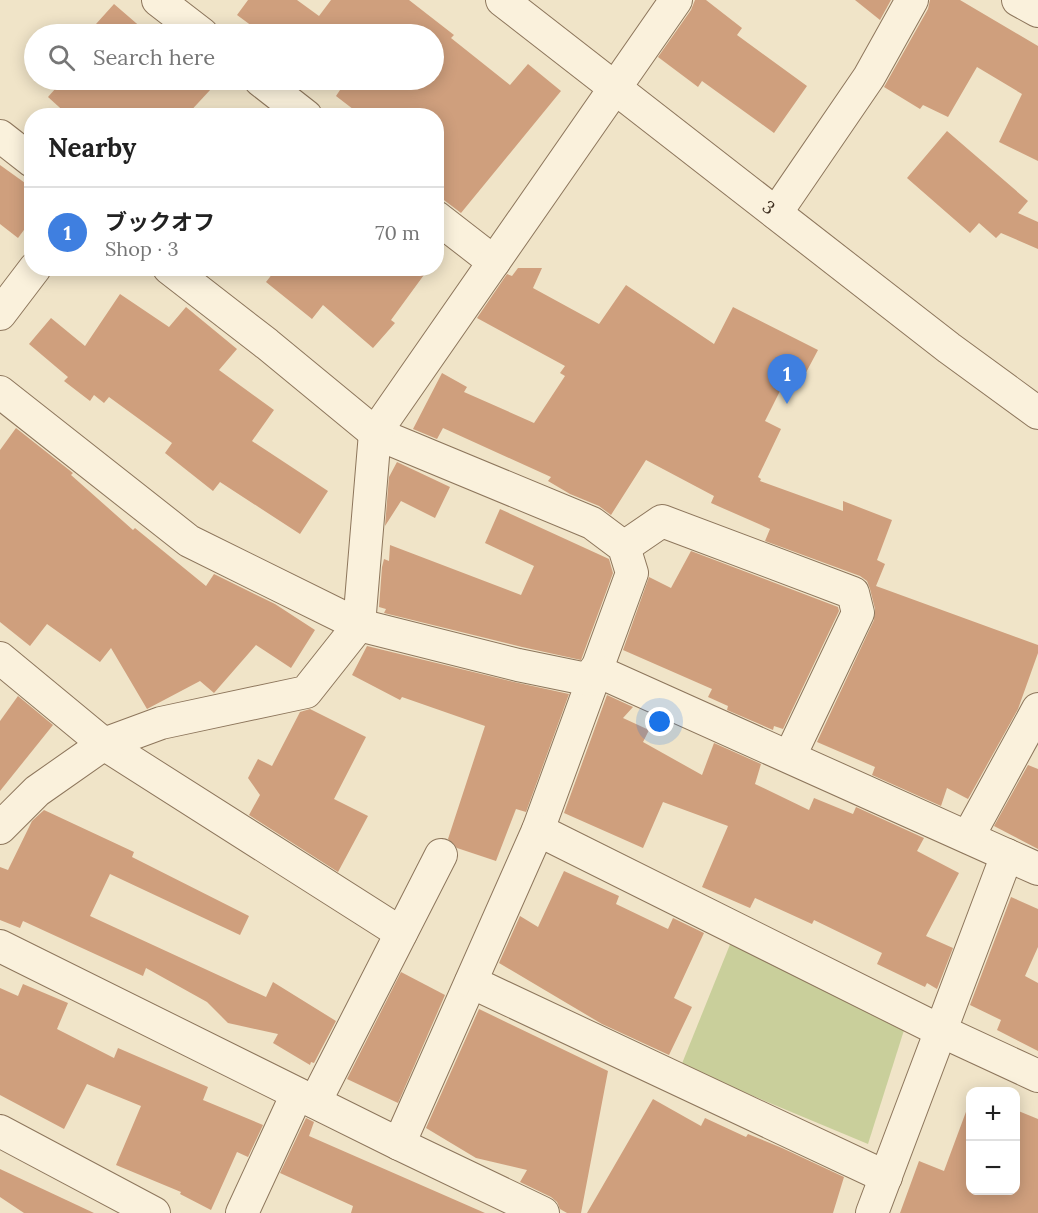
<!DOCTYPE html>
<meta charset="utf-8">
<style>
:root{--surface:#fff;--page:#f2f2f2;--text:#222;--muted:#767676;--line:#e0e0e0;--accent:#1a73e8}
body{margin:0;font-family:Lora,"Noto Sans JP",serif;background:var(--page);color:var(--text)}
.controls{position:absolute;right:18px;bottom:18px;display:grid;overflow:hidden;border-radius:12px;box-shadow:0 3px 15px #0003}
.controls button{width:54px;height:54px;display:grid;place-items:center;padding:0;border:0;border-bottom:2px solid var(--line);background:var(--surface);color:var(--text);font:30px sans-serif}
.you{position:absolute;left:660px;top:722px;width:21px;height:21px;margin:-15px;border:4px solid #fff;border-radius:50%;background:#1a73e8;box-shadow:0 0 0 9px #1a73e833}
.badge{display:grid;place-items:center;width:39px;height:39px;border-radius:50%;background:var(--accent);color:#fff;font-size:20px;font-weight:700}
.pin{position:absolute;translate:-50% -50px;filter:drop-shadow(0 2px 3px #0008)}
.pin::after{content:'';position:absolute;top:32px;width:21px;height:18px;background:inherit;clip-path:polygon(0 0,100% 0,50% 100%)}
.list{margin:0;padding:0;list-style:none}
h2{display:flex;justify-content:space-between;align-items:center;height:78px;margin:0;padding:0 24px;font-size:26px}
h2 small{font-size:20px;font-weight:400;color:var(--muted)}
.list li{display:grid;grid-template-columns:39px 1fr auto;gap:18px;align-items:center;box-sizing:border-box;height:90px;padding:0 24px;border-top:2px solid var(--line)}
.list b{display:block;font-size:22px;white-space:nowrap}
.list p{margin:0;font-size:20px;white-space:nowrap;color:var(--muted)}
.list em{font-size:20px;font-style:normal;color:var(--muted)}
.icon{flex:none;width:33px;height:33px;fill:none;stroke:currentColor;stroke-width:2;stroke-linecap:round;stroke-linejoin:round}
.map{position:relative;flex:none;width:1038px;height:1213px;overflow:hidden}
.search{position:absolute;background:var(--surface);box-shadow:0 3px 15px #0003;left:24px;top:24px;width:420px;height:66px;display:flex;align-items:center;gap:15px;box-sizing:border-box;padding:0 21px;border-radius:33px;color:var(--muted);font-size:22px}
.panel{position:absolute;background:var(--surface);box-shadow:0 3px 15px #0003;left:24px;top:108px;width:420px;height:168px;border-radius:24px}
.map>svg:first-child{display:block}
</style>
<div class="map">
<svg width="1038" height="1213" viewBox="0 0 1038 1213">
<rect width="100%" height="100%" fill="#f0e4c8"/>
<path fill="#c9cf9b" d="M731,942L905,1027L868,1144L681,1066Z"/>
<g fill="#cf9f7d">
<path d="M248,0H297L319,16L331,0H409L454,35L451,38L510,85L528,64L561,91L461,213L436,194V116H362L336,96L340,90L326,80H434V34H263L237,15Z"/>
<path d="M695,0H706L742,28L737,35L807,86L774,133L702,81L698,87L658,57L691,10Z"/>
<path d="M855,0H891L880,20Z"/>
<path d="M930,0H960L1038,46V161L999,142L1022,94L977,67L948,117L923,105L920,109L884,87L928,9Z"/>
<path d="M114,4L136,23L149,34H87Z"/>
<path d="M63,80H200L211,89L186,116H69L48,97Z"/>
<path d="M947,131L1028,201L1018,213L1038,222V249L1001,233L996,238L979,223L970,233L907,178Z"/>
<path d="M0,165L32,188V219L18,238L0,224Z"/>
<path d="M277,268H429L391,320L395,323L373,348L323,305L312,319L266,282Z"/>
<path d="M518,268H542L533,288L599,324L626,285L714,344L733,307L818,350L802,380L786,379L765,421L781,429L758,477L761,479L760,481L843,511V501L892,520L877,560L885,564L876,586L1038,645V653L1018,709L968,799L947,788L941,806L872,775L875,767L817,742L874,620L875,609L870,589L867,581L860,576L765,541L770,529L711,503L714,496L646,460L611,515L599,506L570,494L548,481L551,477L443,428L437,439L413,429L442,373L467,387L464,392L534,423L565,376L560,373L565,366L477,318L507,274L512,276Z"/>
<path d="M120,294L169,327L186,307L237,349L219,370L274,410L252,441L328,491L300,534L220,482L213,491L165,453L172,443L109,397L104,403L94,395L90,401L64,381L68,377L29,344L51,318L85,346Z"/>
<path d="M16,428L73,473L71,475L133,530L135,528L206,586L214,574L275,604L315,630L291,668L256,645L214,693L200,681L147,709L111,648L100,662L47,624L30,646L0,622V450Z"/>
<path d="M397,462L450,487L435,518L401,501L385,526L389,477Z"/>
<path d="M500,509L609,559L613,573L581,660L522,647L384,613L386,609L379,607L382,567L384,559L389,561L390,545L521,595L534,566L485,543Z"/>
<path d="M691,551L838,607L839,611L783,729L774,726L773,730L727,710L728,706L708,697L712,689L623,650L649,577L671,588Z"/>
<path d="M367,646L514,682L569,694L526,812L516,809L496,861L457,848L448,839L485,726L402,697L400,700L352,675Z"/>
<path d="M607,695L633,707L623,718L649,730L643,742L702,775L714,743L761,764L755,784L809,810L814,798L853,814L856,807L924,838L917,851L959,873L926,936L953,948L937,989L927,983L925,987L877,964L882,953L814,920L812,924L755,898L750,908L702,887L728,826L663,802L643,848L564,813Z"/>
<path d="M18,696L53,725L0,791V721Z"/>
<path d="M310,709L366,737L334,799L368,816L338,872L249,815L260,795L248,778L258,759L272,766L300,712Z"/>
<path d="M1028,765L1038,769V849L994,826Z"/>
<path d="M44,810L134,852L132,857L249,916L240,935L110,874L90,916L266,997L273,982L336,1021L314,1063L311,1062L310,1065L273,1043L278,1034L228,1023L207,1002L146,968L143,976L23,921L20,928L0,920V867L8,870L32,821Z"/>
<path d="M564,871L619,896L616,904L668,929L673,918L704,933L674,998L692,1007L669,1055L602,1024L499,963L520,916L538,927Z"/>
<path d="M1011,897L1038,909V947L1025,976L1038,983V1051L997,1030L1001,1020L970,1005Z"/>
<path d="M401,972L445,995L398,1103L347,1079Z"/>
<path d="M23,984L68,1003L57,1029L114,1058L118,1048L208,1087L203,1100L263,1125L248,1157L237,1152L211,1210L180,1194L181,1192L116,1165L141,1106L87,1084L64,1129L0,1095V988L18,996Z"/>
<path d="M479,1009L608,1071L581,1213H567L560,1209L557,1202L551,1197L520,1182L527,1170L476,1158L426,1128Z"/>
<path d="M653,1099L701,1126L705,1118L746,1137L748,1134L782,1148L844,1177L833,1213H587Z"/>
<path d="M970,1101V1191H1016V1110L1038,1119V1213H900L919,1161L944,1171Z"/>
<path d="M306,1118L314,1122L309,1136L485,1213H351L353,1206L280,1173Z"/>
<path d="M0,1169L94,1213H24L0,1197Z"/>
</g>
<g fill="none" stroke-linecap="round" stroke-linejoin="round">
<defs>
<g id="minor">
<path d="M158,0L202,34"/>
<path id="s1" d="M502,0L949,348L1038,413"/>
<path d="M1018,0L1038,11"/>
<path d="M260,80L306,116"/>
<path d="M0,136L32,161"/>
<path d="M776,213L869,77L912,0"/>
<path d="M436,217L494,262"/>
<path d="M169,268L267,344L375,433L592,523L624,547L632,573L538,830L399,1144"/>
<path d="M0,314L35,268"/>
<path d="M0,392L189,541L359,625L518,665L591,680"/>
<path d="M624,547L662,521L853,593L858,613L790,756"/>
<path d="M0,658L104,744L401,933"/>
<path d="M595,670L1038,869"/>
<path d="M0,828L37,791L104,744L161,723L306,692L359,625L375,433L676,0"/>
<path d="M538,830L941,1031L1038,1076"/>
<path d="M968,837L1038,709"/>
<path d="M0,946L399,1144L543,1213"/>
<path d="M471,982L886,1177"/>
<path d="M315,1102L441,855"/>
<path d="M0,1131L154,1213"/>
<path d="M242,1213L297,1094"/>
<path d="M872,1213L1007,855"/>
</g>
</defs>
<use href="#minor" stroke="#8d765c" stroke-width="34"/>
<use href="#minor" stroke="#faf1dc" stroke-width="32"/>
</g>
<g text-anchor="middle" stroke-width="4.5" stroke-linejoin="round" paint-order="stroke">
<g font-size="18" fill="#3d2e20" stroke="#f7eed8">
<text dy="6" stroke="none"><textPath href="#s1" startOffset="338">3</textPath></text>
</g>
</g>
</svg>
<div class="controls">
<button>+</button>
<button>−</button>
</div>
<div class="you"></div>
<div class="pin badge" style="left:787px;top:404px;background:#3f7fe0">1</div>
<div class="search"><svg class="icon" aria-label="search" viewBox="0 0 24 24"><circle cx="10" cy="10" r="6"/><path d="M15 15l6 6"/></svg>Search here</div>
<section class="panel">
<h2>Nearby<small></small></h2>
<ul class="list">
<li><span class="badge" style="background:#3f7fe0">1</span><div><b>ブックオフ</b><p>Shop · 3</p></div><em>70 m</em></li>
</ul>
</section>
</div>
